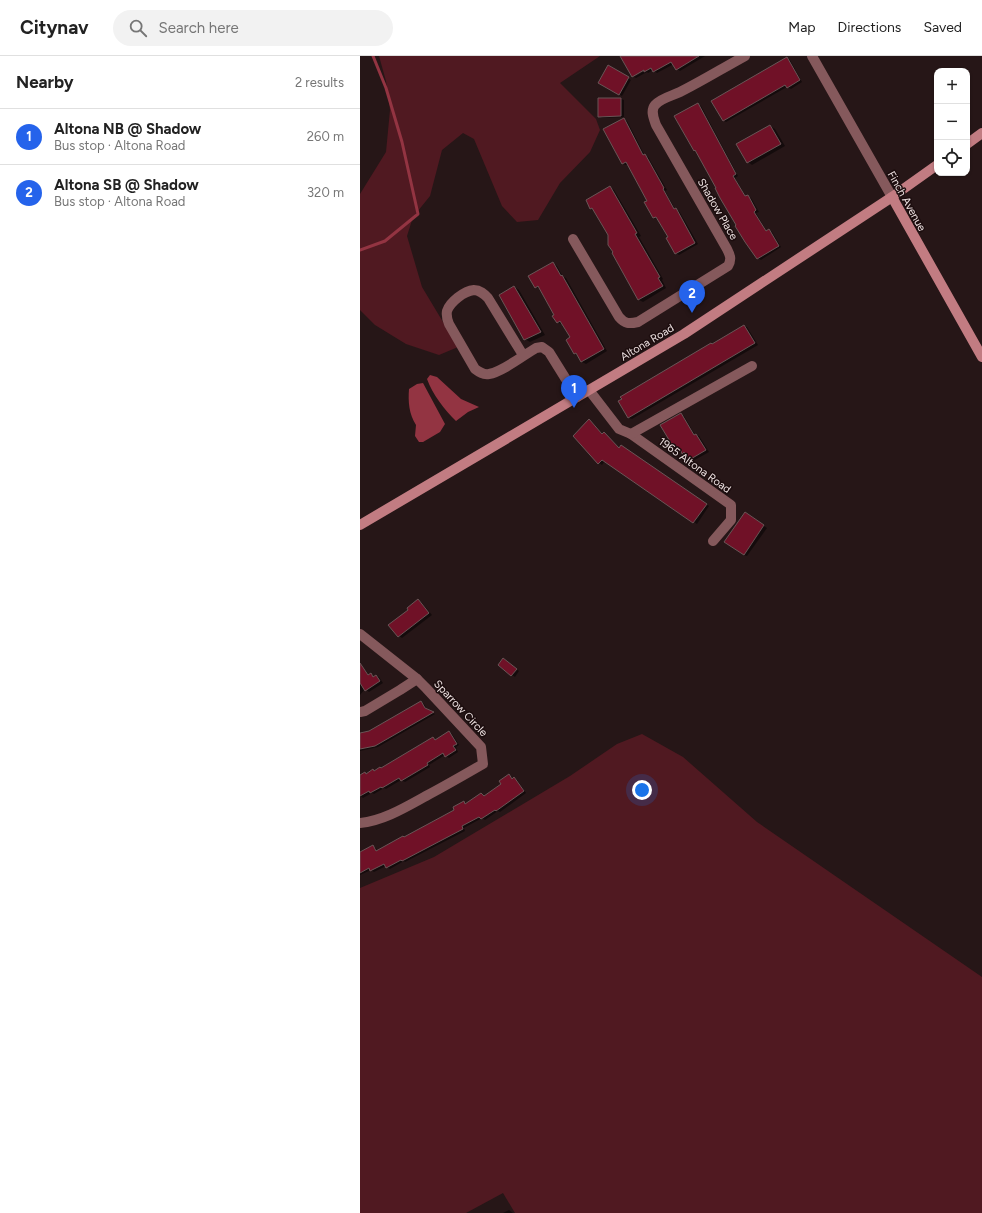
<!DOCTYPE html>
<meta charset="utf-8">
<style>
:root{--surface:#fff;--page:#f2f2f2;--text:#222;--muted:#767676;--line:#e0e0e0;--accent:#2563eb}
body{margin:0;font-family:Figtree,sans-serif;background:var(--page);color:var(--text)}
.controls{position:absolute;right:12px;top:12px;display:grid;overflow:hidden;border-radius:8px;box-shadow:0 1px 3px #0004}
.controls button{width:36px;height:36px;display:grid;place-items:center;padding:0;border:0;border-bottom:1px solid var(--line);background:var(--surface);color:var(--text);font:20px sans-serif}
.you{position:absolute;left:282px;top:734px;width:14px;height:14px;margin:-10px;border:3px solid #fff;border-radius:50%;background:#1a73e8;box-shadow:0 0 0 6px #1a73e833}
.badge{display:grid;place-items:center;width:26px;height:26px;border-radius:50%;background:var(--accent);color:#fff;font-size:13px;font-weight:700}
.pin{position:absolute;translate:-50% -33px;filter:drop-shadow(0 1px 2px #0008)}
.pin::after{content:'';position:absolute;top:21px;width:14px;height:12px;background:inherit;clip-path:polygon(0 0,100% 0,50% 100%)}
.list{margin:0;padding:0;list-style:none}
h2{display:flex;justify-content:space-between;align-items:center;height:52px;margin:0;padding:0 16px;font-size:17px}
h2 small{font-size:13px;font-weight:400;color:var(--muted)}
.list li{display:grid;grid-template-columns:26px 1fr auto;gap:12px;align-items:center;box-sizing:border-box;height:56px;padding:0 16px;border-top:1px solid var(--line)}
.list b{display:block;font-size:15px;white-space:nowrap}
.list p{margin:0;font-size:13px;white-space:nowrap;color:var(--muted)}
.list em{font-size:13px;font-style:normal;color:var(--muted)}
.icon{flex:none;width:22px;height:22px;fill:none;stroke:currentColor;stroke-width:2;stroke-linecap:round;stroke-linejoin:round}
.map{position:relative;flex:none;width:622px;height:1157px;overflow:hidden}
header{display:flex;align-items:center;gap:24px;box-sizing:border-box;height:56px;padding:0 20px;background:var(--surface);border-bottom:1px solid var(--line)}
header strong{font-size:19px}
nav{display:flex;gap:22px;margin-inline-start:auto;font-size:14px}
.search{width:280px;height:36px;background:var(--page);display:flex;align-items:center;gap:10px;box-sizing:border-box;padding:0 14px;border-radius:22px;color:var(--muted);font-size:15px}
main{display:flex}
aside{flex:1;background:var(--surface)}
.map>svg:first-child{display:block}
</style>
<header>
<strong>Citynav</strong>
<div class="search"><svg class="icon" aria-label="search" viewBox="0 0 24 24"><circle cx="10" cy="10" r="6"/><path d="M15 15l6 6"/></svg>Search here</div>
<nav><a>Map</a><a>Directions</a><a>Saved</a></nav>
</header>
<main>
<aside>
<h2>Nearby<small>2 results</small></h2>
<ul class="list">
<li><span class="badge">1</span><div><b>Altona NB @ Shadow</b><p>Bus stop · Altona Road</p></div><em>260 m</em></li>
<li><span class="badge">2</span><div><b>Altona SB @ Shadow</b><p>Bus stop · Altona Road</p></div><em>320 m</em></li>
</ul>
</aside>
<div class="map">
<svg width="622" height="1157" viewBox="0 0 622 1157">
<rect width="100%" height="100%" fill="#261617"/>
<g fill="#501921">
<path d="M19,0H240L200,27L236,63L240,74L230,96L200,127L178,164L157,166L142,150L114,83L103,77L82,94L70,140L53,161L47,180L62,231L98,291L79,299L46,288L15,269L0,254V138L26,96L30,54L26,25Z"/>
<path d="M282,678L323,701L397,766L622,921V1157H155L143,1137L106,1157H0V832L74,801L210,720L257,688Z"/>
</g>
<g fill="#933442">
<path d="M70,319L77,321L101,343L119,351L108,356L96,365C84,353 73,339 67,323Z"/>
<path d="M63,327L85,368L80,376L63,386H59L55,380L56,369C49,358 48,346 49,333L57,328Z"/>
</g>
<g fill="#0007">
<path d="M264,0H345L320,15L317,13L314,8L297,17L293,14L288,17L287,16L276,22L274,21L288,13L287,11L273,20L262,1Z"/>
<path d="M427,2L430,4L442,26L431,33L427,31L366,66L363,64Z"/>
<path d="M248,11L271,24L262,40L239,27Z"/>
<path d="M261,43L264,44V61L242,62L239,60Z"/>
<path d="M338,48L341,50L378,120L375,122L386,141L388,140L391,142L399,156L396,157L407,176L409,174L412,176L421,191L401,204L398,202L337,95L334,94Z"/>
<path d="M264,63L267,65L285,100L288,101L307,134L305,135L315,153L319,155L338,188L319,199L316,197L309,182L298,163H297L294,162L288,145L268,108L266,109L263,108Z"/>
<path d="M410,70L415,73L425,90L392,109L388,106Z"/>
<path d="M250,131L254,134L281,180L279,181L303,223L302,224L306,232L283,246L279,244L253,197L254,196L249,179L235,154L231,152Z"/>
<path d="M193,207L197,210L203,221L206,222L247,295L226,308L222,306L218,299L215,298L207,284L211,282L203,267L201,268L197,266L195,259L181,233L176,231Z"/>
<path d="M154,231L159,234L185,279L170,286L165,283Z"/>
<path d="M384,270L387,271L398,289L272,363L269,362L353,288Z"/>
<path d="M321,359L324,360L335,379H336L339,380L349,396L333,405L330,403L326,399L321,395L319,392L317,393L314,391Z"/>
<path d="M230,365L232,366L243,378L244,377L247,379L260,393L264,392L349,450L337,468L245,405L242,409L239,407Z"/>
<path d="M388,459L407,472L387,500L384,499Z"/>
<path d="M58,544L61,546L72,559L42,582L39,580L50,554Z"/>
<path d="M146,605L159,615L155,621L152,619Z"/>
<path d="M0,608L9,619L11,618L14,621L16,620L19,621L23,627L9,636L5,633L0,639Z"/>
<path d="M61,646L64,648L68,655L75,658L18,691L0,695V678L10,676Z"/>
<path d="M89,676L92,678L99,689L96,691L98,696L89,702L85,699L69,709L70,711L45,726L41,724L26,733L24,732L14,738L12,737L3,742L0,740V720L5,717L7,718L21,713L73,682L76,684Z"/>
<path d="M149,719L153,723L157,724L166,737L140,756L138,755L125,764L122,762L104,772L105,775L45,806L44,805L30,813L26,810L14,816L11,814L0,819V797L13,791L16,792L17,795L45,782L95,754L104,746L107,748L121,738L125,740L142,728Z"/>
<path d="M149,1154L153,1157H143Z"/>
</g>
<g fill="none" stroke-linecap="round" stroke-linejoin="round">
<path stroke="#933442" stroke-width="3" d="M0,194L25,185L58,158L42,86L26,32L13,0"/>
</g>
<g fill="#701127" stroke="#695556">
<path d="M260,0H339L316,14L311,6L293,16L291,12L284,16V14L272,21Z"/>
<path d="M427,1L440,24L427,32L425,29L363,65L351,45Z"/>
<path d="M248,9L269,21L259,39L238,27Z"/>
<path d="M238,42H261V60L238,61Z"/>
<path d="M338,47L376,118L373,120L385,140L388,139L396,154L394,156L406,175L409,173L419,190L397,203L385,186L375,170L376,169L360,142L355,132H356L335,94L334,95L314,60Z"/>
<path d="M264,62L283,99L285,98L304,132L303,133L314,153L316,152L335,187L315,198L306,182L308,181L296,161L293,162L284,146L287,145L266,106L262,108L243,73Z"/>
<path d="M410,69L421,88L387,107L376,88Z"/>
<path d="M250,130L277,177L275,178L300,221L298,222L303,230L278,244L252,197L253,196L248,189V179L232,152L230,153L226,144Z"/>
<path d="M193,206L201,220L202,219L244,293L221,306L216,297L214,298L206,284L210,281L200,265L197,267L192,260L194,259L178,230L175,232L168,220Z"/>
<path d="M154,230L181,276L164,284L139,239Z"/>
<path d="M384,269L395,287L268,362L258,345L262,343L260,341L351,287L352,288Z"/>
<path d="M321,357L334,379L336,378L346,394L329,404L324,396L322,398L321,395L320,396L316,390L314,392L300,369Z"/>
<path d="M229,363L242,378L244,376L259,392L261,389L347,448L333,467L242,404L238,408L213,380Z"/>
<path d="M385,456L404,469L384,499L364,486Z"/>
<path d="M58,543L69,557L38,581L28,569L48,554L47,552Z"/>
<path d="M143,602L157,613L151,620L138,609Z"/>
<path d="M0,607L8,619L11,617L13,621L16,619L20,625L5,635L0,627Z"/>
<path d="M61,645L65,652L74,656L15,690L0,693V677L9,675Z"/>
<path d="M89,675L97,688L93,690L96,694L85,701L83,697L67,707L68,709L41,725L39,722L22,732L21,731L10,737L9,735L0,740V719L5,716L6,718L13,713L14,715L20,711L21,712L73,681L75,684Z"/>
<path d="M149,718L152,723L154,721L164,735L136,755L135,754L121,763L119,761L102,770L103,773L42,805L41,804L26,812L24,808L10,815L9,812L0,817V796L13,789L16,795L43,780L44,781L83,760L94,754L93,751L104,745L105,748L121,737L124,740L141,728L139,725Z"/>
</g>
<g fill="none" stroke-linecap="round" stroke-linejoin="round">
<g stroke="#85595c" stroke-width="10">
<path d="M213,183L259,261C265,268 269,268 278,266L368,210C372,203 370,199 367,193L296,69C294,63 290,55 295,49C301,42 312,40 320,36C342,25 363,12 385,0"/>
<path d="M163,299L128,242C124,238 120,234 114,234C104,235 90,246 87,255C86,260 87,263 89,268L115,313C119,316 123,319 129,318C142,316 164,299 176,292L182,291L189,296L217,341"/>
<path d="M229,334L259,373L271,378L371,449V464L353,485"/>
<path d="M271,378L392,310"/>
<path d="M0,578L57,623L66,632L121,691L123,708C104,719 85,730 66,740C46,751 23,765 0,767"/>
<path d="M0,656L5,655L40,634L57,623"/>
</g>
<path stroke="#85595c" stroke-width="10" d="M452,0L532,141"/>
<g stroke="#c27c82" stroke-width="10">
<path d="M607,88L622,77"/>
<path d="M532,141L622,301"/>
<path d="M0,469L324,278L532,141L577,109"/>
</g>
</g>
<g text-anchor="middle" stroke-width="3" stroke-linejoin="round" paint-order="stroke">
<g font-size="11" fill="#eee2e2" stroke="#1c0d0e">
<text transform="translate(547 145) rotate(61)" y="4">Finch Avenue</text>
<text transform="translate(358 153) rotate(60)" y="4">Shadow Place</text>
<text transform="translate(287 286) rotate(-31)" y="4">Altona Road</text>
<text transform="translate(335 409) rotate(36)" y="4">1965 Altona Road</text>
<text transform="translate(101 652) rotate(47)" y="4">Sparrow Circle</text>
</g>
</g>
</svg>
<div class="controls">
<button>+</button>
<button>−</button>
<button><svg class="icon" aria-label="locate" viewBox="0 0 24 24"><circle cx="12" cy="12" r="6"/><path d="M12 2v4M12 18v4M2 12h4M18 12h4"/></svg></button>
</div>
<div class="you"></div>
<div class="pin badge" style="left:214px;top:352px">1</div>
<div class="pin badge" style="left:332px;top:257px">2</div>
</div>
</main>
